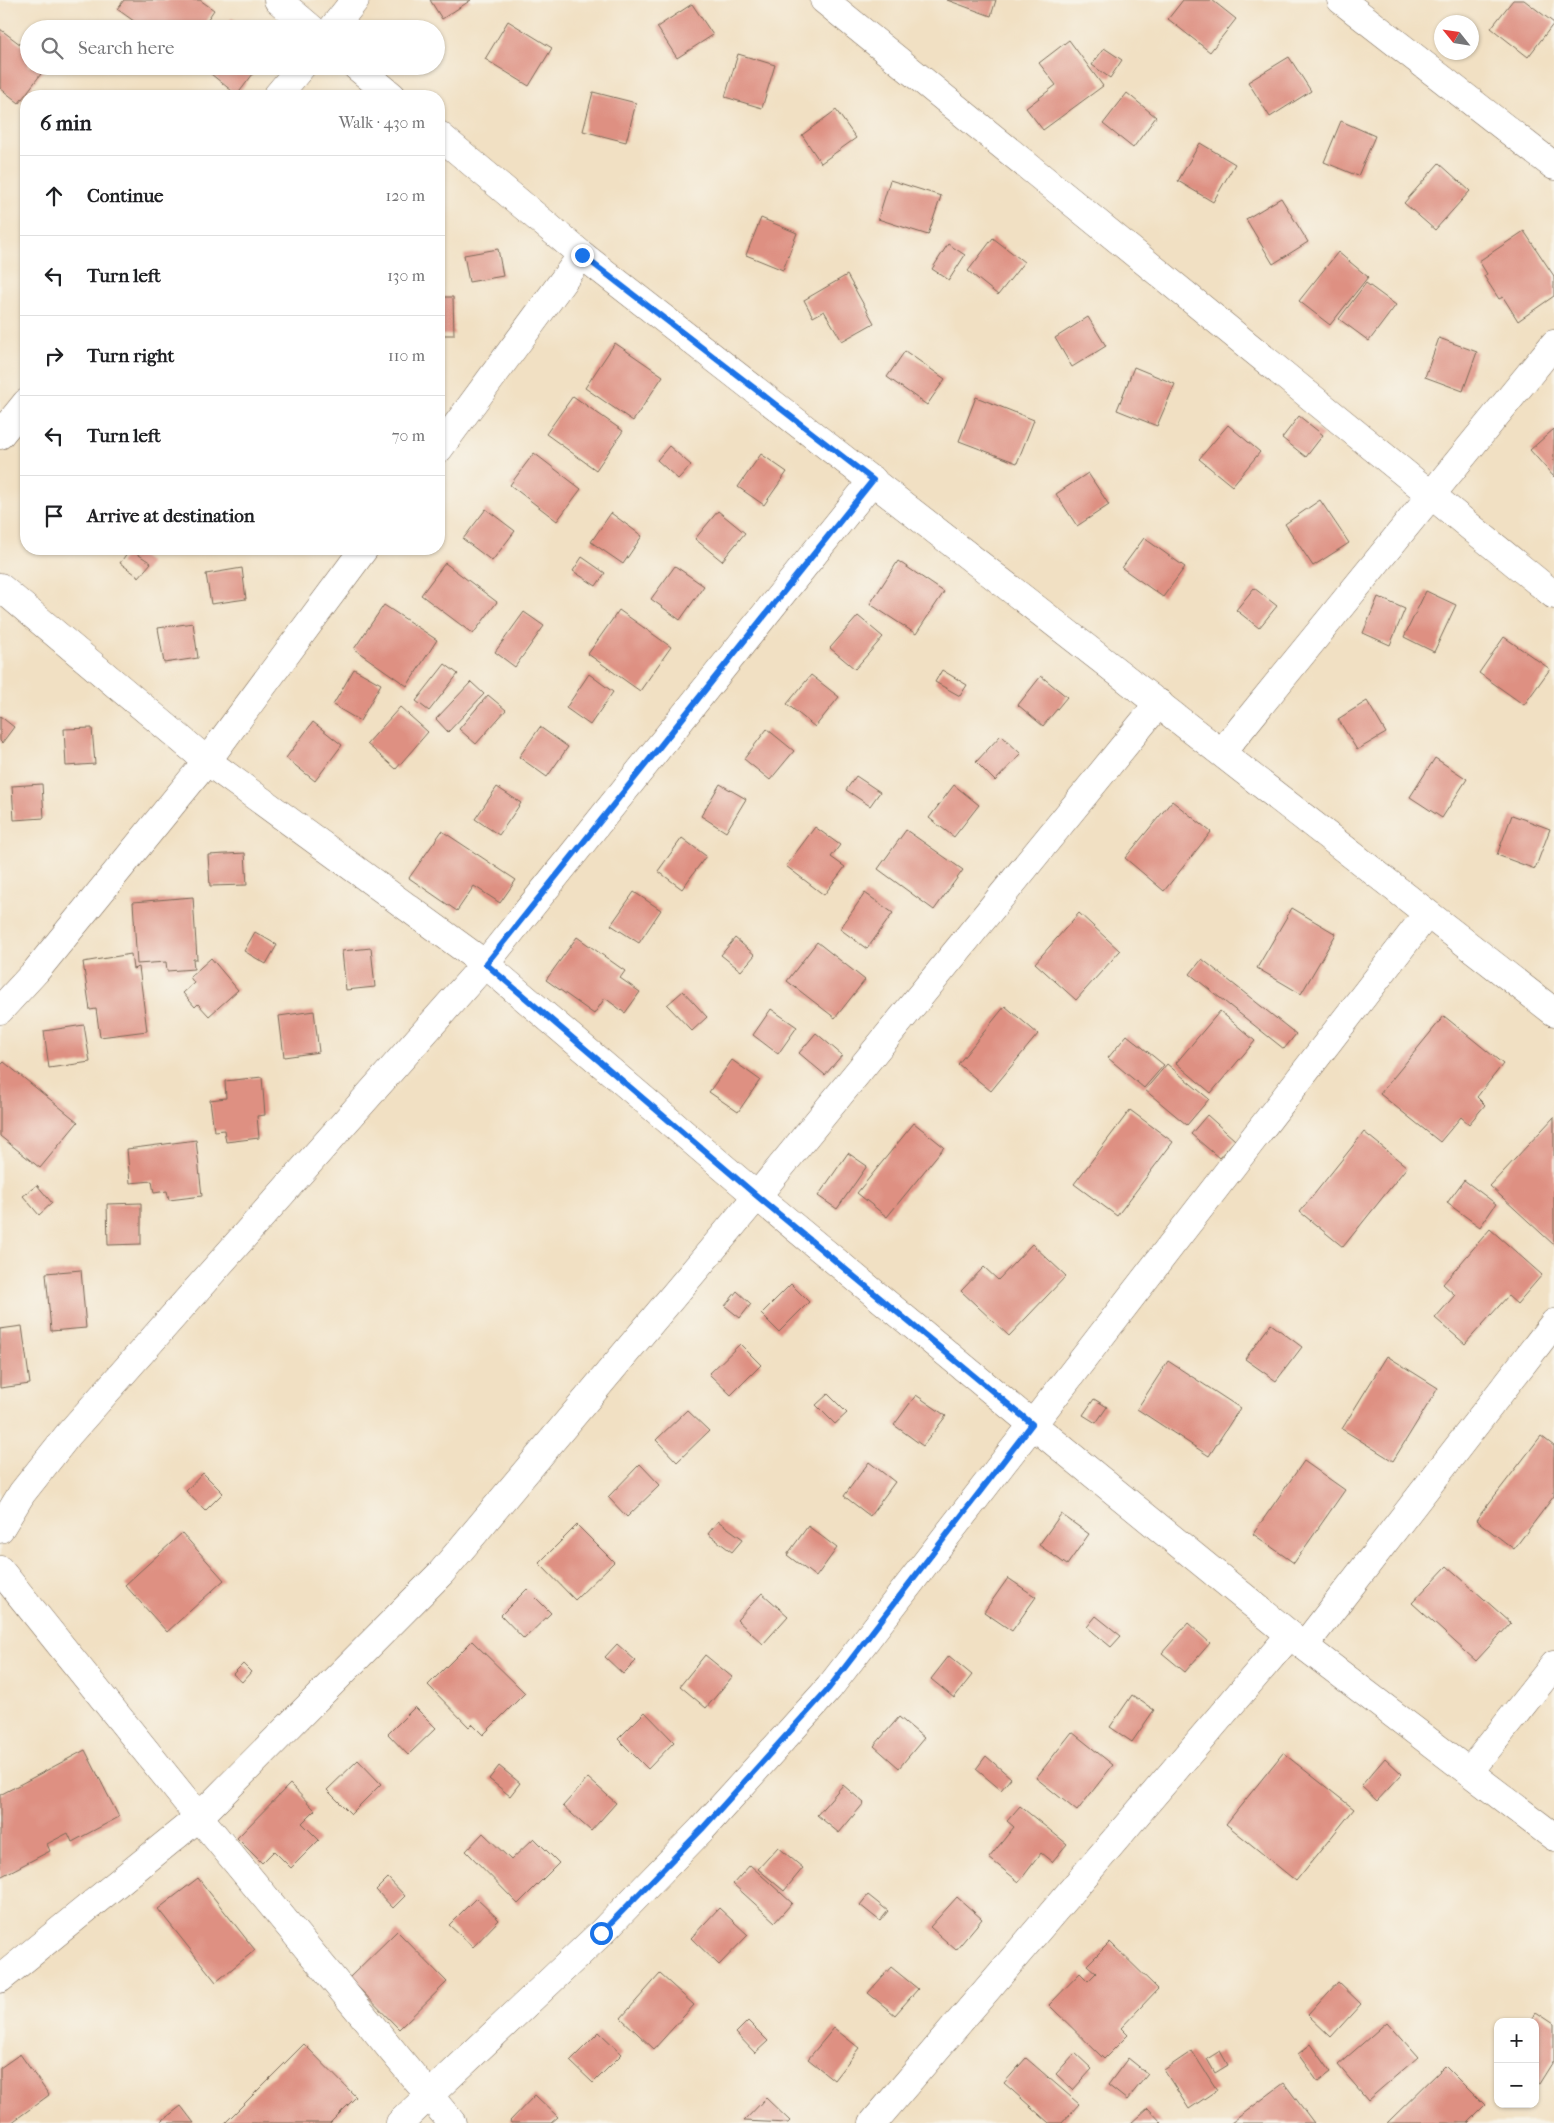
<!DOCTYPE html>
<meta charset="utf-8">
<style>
:root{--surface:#fff;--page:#f2f2f2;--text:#202124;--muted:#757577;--line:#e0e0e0}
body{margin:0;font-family:"IM FELL French Canon",serif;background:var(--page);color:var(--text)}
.controls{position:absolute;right:15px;bottom:15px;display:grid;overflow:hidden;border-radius:10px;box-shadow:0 1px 4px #0004}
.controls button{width:45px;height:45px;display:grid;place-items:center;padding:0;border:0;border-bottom:1px solid var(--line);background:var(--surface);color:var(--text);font:25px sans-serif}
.compass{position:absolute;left:1434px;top:15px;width:45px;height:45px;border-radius:50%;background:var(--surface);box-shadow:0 1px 4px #0004;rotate:300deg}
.stop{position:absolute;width:15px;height:15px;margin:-11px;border:4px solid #1a73e8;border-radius:50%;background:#fff}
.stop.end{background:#1a73e8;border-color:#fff;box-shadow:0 1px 5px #0008}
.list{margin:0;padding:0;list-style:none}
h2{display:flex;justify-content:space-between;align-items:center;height:65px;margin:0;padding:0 20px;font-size:21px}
h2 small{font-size:16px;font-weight:400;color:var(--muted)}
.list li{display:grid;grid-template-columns:32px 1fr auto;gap:15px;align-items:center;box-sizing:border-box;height:80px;padding:0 20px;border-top:1px solid var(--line)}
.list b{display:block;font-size:19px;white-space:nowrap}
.list em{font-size:16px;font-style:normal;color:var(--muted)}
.icon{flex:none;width:28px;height:28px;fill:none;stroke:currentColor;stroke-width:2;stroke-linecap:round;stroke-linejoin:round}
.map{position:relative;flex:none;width:1554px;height:2123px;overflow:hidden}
.search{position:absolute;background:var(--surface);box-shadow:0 1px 4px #0004;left:20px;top:20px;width:425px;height:55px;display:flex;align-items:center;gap:12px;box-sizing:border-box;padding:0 18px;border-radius:28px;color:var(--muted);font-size:19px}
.panel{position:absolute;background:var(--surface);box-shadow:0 1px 4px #0004;left:20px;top:90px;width:425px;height:465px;border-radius:20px}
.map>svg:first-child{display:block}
</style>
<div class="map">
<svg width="1554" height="2123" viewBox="0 0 1554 2123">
<rect width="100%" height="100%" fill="#f7f3e8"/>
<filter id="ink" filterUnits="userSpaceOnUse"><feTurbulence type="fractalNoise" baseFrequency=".02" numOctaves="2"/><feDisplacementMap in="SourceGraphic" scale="10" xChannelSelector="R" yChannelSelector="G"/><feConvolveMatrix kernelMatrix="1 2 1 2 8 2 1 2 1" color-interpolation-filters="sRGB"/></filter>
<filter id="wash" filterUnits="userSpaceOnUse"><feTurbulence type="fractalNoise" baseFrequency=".0096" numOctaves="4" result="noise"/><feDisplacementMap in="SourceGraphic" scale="20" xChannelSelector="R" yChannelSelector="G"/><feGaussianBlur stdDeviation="1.12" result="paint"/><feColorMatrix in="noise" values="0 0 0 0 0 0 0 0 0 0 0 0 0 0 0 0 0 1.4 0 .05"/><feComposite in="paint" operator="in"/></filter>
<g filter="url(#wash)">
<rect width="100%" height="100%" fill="#f1e0c3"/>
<g id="blocks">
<g fill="#de9082">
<path d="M124,0H200L214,10L201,29H145L117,9Z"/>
<path d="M430,0H471L442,19Z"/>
<path d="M947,0H996L991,16Z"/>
<path d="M1183,0H1212L1236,19L1210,52L1168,19Z"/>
<path d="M1513,0H1524L1554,23L1528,57L1491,28Z"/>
<path d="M692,4L713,35L677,58L657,27Z"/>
<path d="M232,18L246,29H223Z"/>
<path d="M508,21L552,48L529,86L485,59Z"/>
<path d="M0,29L29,51V66H47L19,103L0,88Z"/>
<path d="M1069,40L1103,86L1043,130L1026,108L1056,85L1039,63Z"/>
<path d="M1104,48L1122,60L1110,78L1092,65Z"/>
<path d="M738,54L775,65L762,108L725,97Z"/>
<path d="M1289,57L1311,91L1270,117L1248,82Z"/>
<path d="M201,66H259L237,95Z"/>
<path d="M593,92L636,103L626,142L583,131Z"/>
<path d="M1127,93L1156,117L1133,148L1103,124Z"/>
<path d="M836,110L856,138L821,163L802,135Z"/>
<path d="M1341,121L1375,136L1358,176L1324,162Z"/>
<path d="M1200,143L1235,164L1213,202L1178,181Z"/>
<path d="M1439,163L1470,191L1435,230L1404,203Z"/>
<path d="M890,180L941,196L928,235L878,219Z"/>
<path d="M1281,198L1308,242L1273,264L1246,219Z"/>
<path d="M761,218L797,233L783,270L746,255Z"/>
<path d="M1524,231L1554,276V296L1518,321L1503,297L1499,299L1484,276L1487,274L1479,261Z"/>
<path d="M993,238L1024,262L998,295L968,271Z"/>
<path d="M948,244L965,255L949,280L932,269Z"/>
<path d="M498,249L503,276L469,282L464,255Z"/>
<path d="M1338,252L1368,277L1330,325L1299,301Z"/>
<path d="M847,275L874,323L842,341L824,311L813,317L804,300Z"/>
<path d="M1366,283L1396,305L1369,341L1339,319Z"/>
<path d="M439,297H453L454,335H439Z"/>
<path d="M1088,317L1106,346L1072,367L1055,338Z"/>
<path d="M1439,338L1477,352L1463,391L1425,377Z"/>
<path d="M615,343L663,376L633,421L585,388Z"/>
<path d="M905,351L945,379L927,405L887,377Z"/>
<path d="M1134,367L1175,384L1157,426L1117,410Z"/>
<path d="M573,396L623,431L596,470L546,434Z"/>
<path d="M976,397L1034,420L1017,463L959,441Z"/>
<path d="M1299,416L1323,435L1306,457L1282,438Z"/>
<path d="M1228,425L1260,452L1232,486L1199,459Z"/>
<path d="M1554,429V477L1530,450Z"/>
<path d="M669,446L691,465L678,479L657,460Z"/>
<path d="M534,453L581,489L557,521L510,485Z"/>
<path d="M761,454L787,472L764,505L738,487Z"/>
<path d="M1088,473L1109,505L1077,526L1056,494Z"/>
<path d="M1320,500L1349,543L1313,566L1285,524Z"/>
<path d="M486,509L515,531L492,561L463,539Z"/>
<path d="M718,511L745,533L722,561L695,539Z"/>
<path d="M611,513L642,536L623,564L591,542Z"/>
<path d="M1144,538L1185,567L1163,597L1122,568Z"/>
<path d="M130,549L151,563L139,577L120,563Z"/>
<path d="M582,557L605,573L596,586L573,571Z"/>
<path d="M898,561L944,592L916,634L870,604Z"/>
<path d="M445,563L497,602L473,634L421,595Z"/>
<path d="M675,566L704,586L680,620L651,599Z"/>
<path d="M242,568L246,599L211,604L206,574Z"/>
<path d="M1254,588L1277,606L1259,628L1236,610Z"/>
<path d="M1426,591L1456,605L1434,652L1404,637Z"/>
<path d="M1378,597L1405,609L1390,645L1363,633Z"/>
<path d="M384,605L437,640L407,686L354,649Z"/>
<path d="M619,610L671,647L640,691L588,654Z"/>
<path d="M524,612L544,626L515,667L495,652Z"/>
<path d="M858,616L883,637L855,669L830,648Z"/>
<path d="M193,623L198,658L164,663L158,628Z"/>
<path d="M1504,637L1550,669L1524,705L1479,673Z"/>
<path d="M445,664L458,674L429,711L416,701Z"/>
<path d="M354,669L381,684L360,721L333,705Z"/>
<path d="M942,670L967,685L960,696L935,682Z"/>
<path d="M589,674L613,692L590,725L566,708Z"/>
<path d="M811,675L839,697L815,727L787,704Z"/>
<path d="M1041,676L1067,697L1043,726L1018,705Z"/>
<path d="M471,682L484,694L448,732L436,719Z"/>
<path d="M488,695L506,710L476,744L459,729Z"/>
<path d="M1367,701L1386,733L1357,750L1338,719Z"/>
<path d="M400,707L428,732L396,769L367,744Z"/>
<path d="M0,716L14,727L2,743L0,741Z"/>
<path d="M313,722L342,745L315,781L286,758Z"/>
<path d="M540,727L568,747L547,777L519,757Z"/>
<path d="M92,728L95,764L66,766L64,729Z"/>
<path d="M767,729L794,751L770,780L744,759Z"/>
<path d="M1001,735L1021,754L995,781L976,762Z"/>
<path d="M1435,758L1467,779L1442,818L1410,797Z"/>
<path d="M856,776L880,792L870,806L846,790Z"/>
<path d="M42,784L44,818L14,820L12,786Z"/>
<path d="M720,784L746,799L726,832L701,816Z"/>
<path d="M954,785L979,805L954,837L929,818Z"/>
<path d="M497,787L521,803L499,835L475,819Z"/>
<path d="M1172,801L1211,832L1164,891L1125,858Z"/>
<path d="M1512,815L1550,829L1535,869L1497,855Z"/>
<path d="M815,827L840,845L831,857L845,867L824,895L786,866Z"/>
<path d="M906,830L963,870L934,910L878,869Z"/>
<path d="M442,831L516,880L500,903L474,886L457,911L409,878Z"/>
<path d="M682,838L706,856L682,889L658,871Z"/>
<path d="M245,853L247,885L210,886L208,855Z"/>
<path d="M634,892L661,910L639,943L611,925Z"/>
<path d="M865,893L893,913L867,949L840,929Z"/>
<path d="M193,897L197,959H193L194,969L167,971L166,962L137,964L133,902Z"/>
<path d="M1292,908L1336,934L1301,994L1257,968Z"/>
<path d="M1079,913L1120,951L1076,1000L1035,963Z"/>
<path d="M255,932L277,945L266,964L244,951Z"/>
<path d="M577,937L625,971L620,978L640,992L625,1013L605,998L594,1014L546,980Z"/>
<path d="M735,938L755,955L741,971L721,955Z"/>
<path d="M817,942L865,980L835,1018L787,981Z"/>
<path d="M371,948L375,987L346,990L342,951Z"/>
<path d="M131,954L133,969L139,967L147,1031L100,1037L96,1009L90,1010L83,962Z"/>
<path d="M211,958L238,990L209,1016L198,1004L195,1007L183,993L194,983L190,977Z"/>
<path d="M1202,959L1296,1034L1284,1049L1190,974Z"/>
<path d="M683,991L707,1017L692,1031L667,1005Z"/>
<path d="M1005,1006L1038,1034L991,1091L958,1064Z"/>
<path d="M771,1009L797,1027L778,1054L753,1035Z"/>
<path d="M314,1011L319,1052L284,1057L279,1016Z"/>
<path d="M1220,1011L1255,1041L1211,1093L1176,1063Z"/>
<path d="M1444,1016L1503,1064L1477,1097L1485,1105L1469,1124L1461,1117L1440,1142L1380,1094Z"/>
<path d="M84,1025L90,1062L49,1068L44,1031Z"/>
<path d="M816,1033L842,1055L825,1075L799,1053Z"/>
<path d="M1127,1035L1164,1065L1144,1088L1108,1058Z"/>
<path d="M732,1060L760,1080L738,1112L709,1092Z"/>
<path d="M4,1062L78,1122L40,1168L0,1136V1066Z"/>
<path d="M1167,1064L1209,1099L1187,1125L1145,1090Z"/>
<path d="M262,1077L265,1115L257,1116L259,1138L226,1142L224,1130L214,1131L210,1100L226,1098L225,1081Z"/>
<path d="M1130,1110L1173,1142L1117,1216L1074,1184Z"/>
<path d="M1207,1115L1235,1140L1219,1158L1191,1134Z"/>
<path d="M1554,1117V1245L1490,1186Z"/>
<path d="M914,1123L944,1147L887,1217L857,1193Z"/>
<path d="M1364,1132L1407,1167L1343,1247L1300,1212Z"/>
<path d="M196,1140L202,1196L169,1200L167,1191L154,1193L152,1181L130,1183L127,1149Z"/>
<path d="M848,1153L867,1166L837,1209L818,1196Z"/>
<path d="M1464,1180L1496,1204L1480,1227L1447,1203Z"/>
<path d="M37,1185L52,1203L39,1215L23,1196Z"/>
<path d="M141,1203V1244L108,1245L107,1204Z"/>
<path d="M1490,1229L1542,1275L1517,1304L1508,1296L1465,1344L1435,1318L1455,1295L1443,1284Z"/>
<path d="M1032,1244L1066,1276L1009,1336L961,1291L984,1267L998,1280Z"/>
<path d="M81,1270L86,1328L51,1331L46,1273Z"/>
<path d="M791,1284L809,1302L779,1332L761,1314Z"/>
<path d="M737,1291L751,1304L740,1318L725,1306Z"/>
<path d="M1271,1324L1302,1347L1276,1381L1245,1359Z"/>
<path d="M22,1326L30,1384L0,1388V1329Z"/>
<path d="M740,1344L761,1365L731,1395L709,1374Z"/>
<path d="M1387,1356L1438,1388L1393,1461L1342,1429Z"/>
<path d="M1168,1361L1240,1408L1209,1456L1137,1409Z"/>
<path d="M828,1394L847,1413L835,1424L816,1405Z"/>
<path d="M916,1395L946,1416L923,1446L894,1425Z"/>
<path d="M1094,1399L1107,1407L1096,1423L1083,1415Z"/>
<path d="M687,1410L709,1431L677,1462L656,1440Z"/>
<path d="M1541,1436L1554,1446V1496L1514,1549L1476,1520Z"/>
<path d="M1304,1461L1345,1490L1294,1563L1253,1534Z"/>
<path d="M869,1462L895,1482L870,1516L844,1496Z"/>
<path d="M640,1464L660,1485L627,1517L608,1497Z"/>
<path d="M203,1473L223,1493L205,1511L186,1491Z"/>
<path d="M1061,1514L1089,1534L1067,1565L1039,1545Z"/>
<path d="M718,1521L743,1539L732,1552L708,1534Z"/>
<path d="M577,1525L614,1562L575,1600L539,1563Z"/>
<path d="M808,1526L837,1548L816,1577L787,1555Z"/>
<path d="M182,1533L224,1580L167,1632L125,1585Z"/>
<path d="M1447,1566L1511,1623L1476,1661L1412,1603Z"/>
<path d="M1008,1578L1036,1597L1012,1631L984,1612Z"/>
<path d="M527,1589L551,1613L524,1639L501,1615Z"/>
<path d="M762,1593L788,1616L763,1644L737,1620Z"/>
<path d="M1096,1616L1121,1636L1111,1647L1087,1627Z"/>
<path d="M1188,1623L1210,1643L1185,1672L1162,1653Z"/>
<path d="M472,1641L525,1693L483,1735L472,1724L469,1727L428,1685Z"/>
<path d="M617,1644L636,1661L623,1674L605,1657Z"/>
<path d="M705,1655L732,1677L706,1708L680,1686Z"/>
<path d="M949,1656L972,1675L954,1698L931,1679Z"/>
<path d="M243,1664L251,1672L242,1682L233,1674Z"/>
<path d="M1132,1695L1154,1710L1132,1742L1110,1727Z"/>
<path d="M415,1707L436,1728L408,1755L388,1734Z"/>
<path d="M645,1712L674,1742L648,1769L618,1739Z"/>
<path d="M899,1717L924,1738L899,1768L874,1746Z"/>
<path d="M1072,1732L1113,1765L1077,1811L1036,1778Z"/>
<path d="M85,1750L119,1817L72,1842L68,1833L47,1844L50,1851L0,1877V1795Z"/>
<path d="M1283,1753L1354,1809L1296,1881L1226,1824Z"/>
<path d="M986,1756L1011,1778L1001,1790L976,1769Z"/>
<path d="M1385,1758L1402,1774L1377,1801L1361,1786Z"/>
<path d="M358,1760L381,1784L351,1814L327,1790Z"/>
<path d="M499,1766L520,1783L510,1796L489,1779Z"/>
<path d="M588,1778L616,1803L591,1831L563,1806Z"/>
<path d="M290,1784L315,1810L302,1823L319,1840L291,1868L274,1851L262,1863L237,1838Z"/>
<path d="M843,1785L864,1803L839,1833L817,1815Z"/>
<path d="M1020,1806L1067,1844L1052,1862L1041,1853L1019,1882L989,1858L1014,1827L1007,1821Z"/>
<path d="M483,1833L511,1860L534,1838L559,1863L518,1904L466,1851Z"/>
<path d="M778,1847L803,1868L784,1891L758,1869Z"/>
<path d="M750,1865L792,1903L775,1922L733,1884Z"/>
<path d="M198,1878L255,1950L216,1982L158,1909Z"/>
<path d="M388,1878L405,1896L393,1908L376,1890Z"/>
<path d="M868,1895L888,1911L880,1921L860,1905Z"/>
<path d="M957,1897L982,1919L956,1950L930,1927Z"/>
<path d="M476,1898L499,1920L473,1947L449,1925Z"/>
<path d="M719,1908L748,1935L719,1965L691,1938Z"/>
<path d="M397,1931L447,1982L399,2029L349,1978Z"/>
<path d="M1110,1942L1158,1989L1121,2028L1128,2035L1104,2059L1049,2005L1080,1973L1088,1981L1096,1973L1087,1965Z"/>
<path d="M891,1967L918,1989L895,2015L868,1993Z"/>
<path d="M660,1974L694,2005L654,2049L621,2018Z"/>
<path d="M1338,1982L1361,2004L1331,2037L1308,2015Z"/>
<path d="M1536,2012L1554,2024V2060L1539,2084L1535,2082V2022H1529Z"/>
<path d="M748,2021L768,2041L755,2053L736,2033Z"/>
<path d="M1387,2022L1418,2057L1368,2100L1338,2065Z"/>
<path d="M834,2028L859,2048L834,2080L808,2059Z"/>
<path d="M599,2032L622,2054L593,2083L570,2061Z"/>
<path d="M304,2044L356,2097L330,2123H225Z"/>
<path d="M1311,2044L1331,2072L1318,2082L1298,2054Z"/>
<path d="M1192,2051L1217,2090L1189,2109L1164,2070Z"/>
<path d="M1220,2051L1228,2065L1215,2073L1207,2059Z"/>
<path d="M1075,2053L1092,2069L1073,2090L1056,2074Z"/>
<path d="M20,2054L49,2095L11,2123H0V2068Z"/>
<path d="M1026,2058L1079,2104L1062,2123H1049L1004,2083Z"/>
<path d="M1128,2058L1148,2074L1127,2100L1108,2085Z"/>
<path d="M1445,2066L1485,2106L1468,2123H1387Z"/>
<path d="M1284,2083L1314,2123H1231Z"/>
<path d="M535,2095L558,2117L551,2123H511L510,2121Z"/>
<path d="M766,2098L790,2121L788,2123L744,2121Z"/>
<path d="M181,2106L194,2123H159Z"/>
<path d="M1148,2108L1162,2123H1131Z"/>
</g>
</g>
</g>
<g filter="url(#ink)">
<use href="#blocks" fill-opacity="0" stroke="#7b6a58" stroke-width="1"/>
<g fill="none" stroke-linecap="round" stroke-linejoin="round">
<defs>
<g id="street">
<path d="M278,0L312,29"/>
<path d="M824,0L1554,595"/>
<path d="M1341,0L1554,166"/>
<path d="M332,29L355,0"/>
<path d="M356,66L392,96"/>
<path d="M277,96L302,66"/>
<path d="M439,135L582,255L1554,1012"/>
<path d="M0,435L26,403"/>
<path d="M439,449L582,255"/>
<path d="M0,587L207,761L485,964L757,1196L1032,1424L1304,1646L1554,1837"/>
<path d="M1222,752L1554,344"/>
<path d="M0,1010L36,971L207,761L364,549"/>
<path d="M0,1529L22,1493L68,1435L485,964L873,480"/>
<path d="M0,1570L199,1817L452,2123"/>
<path d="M1304,1646L1554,1323"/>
<path d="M1469,1772L1554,1665"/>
<path d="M0,1979L199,1817L441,1573L757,1196L1159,703"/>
<path d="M400,2123L601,1933L702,1829L829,1688L1427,914"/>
<path d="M873,2123L1290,1635"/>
</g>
</defs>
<use href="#street" stroke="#7b6a58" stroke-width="29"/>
<use href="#street" stroke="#fff" stroke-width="28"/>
</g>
</g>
<g fill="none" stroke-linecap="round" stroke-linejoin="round" filter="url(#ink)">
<path stroke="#1a73e8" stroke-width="6" d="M582,255L873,480L486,964L757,1196L1032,1424L829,1688L702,1829L601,1933"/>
</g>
</svg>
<div class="controls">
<button>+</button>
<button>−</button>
</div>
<svg class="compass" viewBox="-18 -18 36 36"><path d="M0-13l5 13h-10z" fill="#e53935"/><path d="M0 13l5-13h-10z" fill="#757577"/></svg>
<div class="stop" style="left:601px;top:1933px"></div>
<div class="stop end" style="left:582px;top:255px"></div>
<div class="search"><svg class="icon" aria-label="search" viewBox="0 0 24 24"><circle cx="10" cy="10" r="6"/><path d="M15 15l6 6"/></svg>Search here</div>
<section class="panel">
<h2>6 min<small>Walk · 430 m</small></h2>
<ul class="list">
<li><svg class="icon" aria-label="ahead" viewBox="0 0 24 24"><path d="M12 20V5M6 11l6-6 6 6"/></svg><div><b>Continue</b></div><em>120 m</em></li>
<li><svg class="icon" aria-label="left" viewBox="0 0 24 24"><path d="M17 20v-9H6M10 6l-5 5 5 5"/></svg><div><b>Turn left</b></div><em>130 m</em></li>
<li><svg class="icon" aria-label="right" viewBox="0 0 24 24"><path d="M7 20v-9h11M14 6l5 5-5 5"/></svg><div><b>Turn right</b></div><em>110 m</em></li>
<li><svg class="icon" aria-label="left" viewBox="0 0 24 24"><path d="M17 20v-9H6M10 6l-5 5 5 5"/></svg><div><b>Turn left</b></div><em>70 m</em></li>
<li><svg class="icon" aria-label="arrive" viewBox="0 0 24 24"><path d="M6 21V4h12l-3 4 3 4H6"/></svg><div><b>Arrive at destination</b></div></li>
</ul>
</section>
</div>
